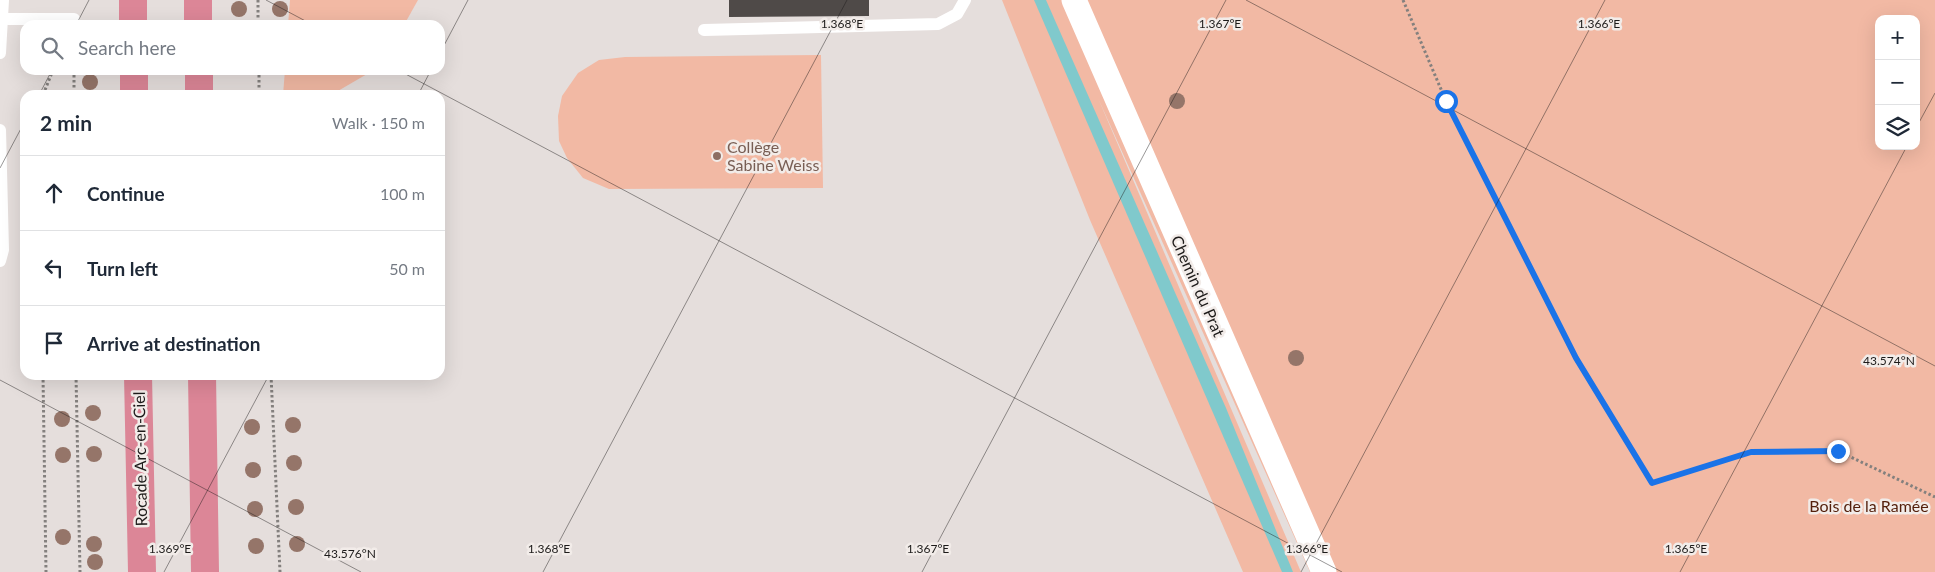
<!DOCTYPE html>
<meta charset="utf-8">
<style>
:root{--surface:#fff;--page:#f6f6f7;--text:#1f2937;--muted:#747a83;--line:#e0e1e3}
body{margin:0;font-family:Lato,sans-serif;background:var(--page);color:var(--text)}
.controls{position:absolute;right:15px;top:15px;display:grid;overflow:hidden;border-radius:10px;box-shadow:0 5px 20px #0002}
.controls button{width:45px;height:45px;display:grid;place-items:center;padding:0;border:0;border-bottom:1px solid var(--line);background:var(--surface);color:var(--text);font:25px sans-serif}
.stop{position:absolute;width:15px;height:15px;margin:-11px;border:4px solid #1a73e8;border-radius:50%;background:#fff}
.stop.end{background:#1a73e8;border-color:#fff;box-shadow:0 1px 5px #0008}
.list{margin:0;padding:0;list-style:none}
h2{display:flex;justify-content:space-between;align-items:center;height:65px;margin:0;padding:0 20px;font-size:21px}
h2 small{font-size:16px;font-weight:400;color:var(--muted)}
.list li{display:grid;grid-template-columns:32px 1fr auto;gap:15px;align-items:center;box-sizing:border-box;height:75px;padding:0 20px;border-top:1px solid var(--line)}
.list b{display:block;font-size:19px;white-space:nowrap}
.list em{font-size:16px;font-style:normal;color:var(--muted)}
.icon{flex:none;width:28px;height:28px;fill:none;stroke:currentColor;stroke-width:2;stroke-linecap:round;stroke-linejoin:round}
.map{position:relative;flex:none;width:1935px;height:572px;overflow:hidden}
.search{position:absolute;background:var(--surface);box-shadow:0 5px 20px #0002;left:20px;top:20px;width:425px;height:55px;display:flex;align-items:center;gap:12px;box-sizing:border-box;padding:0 18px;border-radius:15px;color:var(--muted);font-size:19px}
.panel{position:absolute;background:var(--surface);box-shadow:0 5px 20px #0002;left:20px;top:90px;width:425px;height:290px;border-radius:15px}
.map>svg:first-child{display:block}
</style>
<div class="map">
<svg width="1935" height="572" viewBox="0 0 1935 572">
<rect width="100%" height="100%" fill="#e5dedc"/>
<g fill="#f2b9a4" fill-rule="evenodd">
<path d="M290,0H418L404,25H288Z"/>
<path d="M1002,0H1935V572H1310L1098,98L1301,572H1243L1090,220ZM1879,19H1916V146H1879Z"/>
<path d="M821,55L823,188L609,189L583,178L567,158L559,141L558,116L562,96L578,73L599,60L625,57Z"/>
<path d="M285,70H374L331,95H283Z"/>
</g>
<path fill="#80c9cc" d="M1034,0H1046L1226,408L1293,572H1282Z"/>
<path fill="#4f4a48" d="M729,0H869V16L729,17Z"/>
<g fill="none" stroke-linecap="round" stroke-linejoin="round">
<g stroke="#84807e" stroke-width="3" stroke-dasharray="2.5 2.5" stroke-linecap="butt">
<path d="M258,0V25"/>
<path d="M1403,0L1446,101L1575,358L1652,483L1751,452L1838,451L1935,497"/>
<path d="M74,70V95"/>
<path d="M259,70V95"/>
<path d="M45,95V90L53,70"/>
<path d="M43,375L46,572"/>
<path d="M76,375L80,572"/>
<path d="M271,375L280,572"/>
</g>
<g stroke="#fff" stroke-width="12">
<path d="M0,19H74"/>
<path d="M704,30L938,24L957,14L965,0"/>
<path d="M0,53L3,0"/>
<path d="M0,130L3,250L0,261"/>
</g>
<path stroke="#fff" stroke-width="25" d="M1074,0L1324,572"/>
<g stroke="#dc8697" stroke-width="28">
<path d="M133,0V25"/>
<path d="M198,0V25"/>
<path d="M134,70V95"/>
<path d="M199,70V95"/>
<path d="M138,375L142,572"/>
<path d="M202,375L205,572"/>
</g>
</g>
<g fill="#957569">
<circle cx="239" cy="9" r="8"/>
<circle cx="280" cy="9" r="8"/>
<circle cx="90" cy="82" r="8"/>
<circle cx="1177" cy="101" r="8"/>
<circle cx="1296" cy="358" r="8"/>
<circle cx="93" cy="413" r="8"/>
<circle cx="62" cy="419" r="8"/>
<circle cx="293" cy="425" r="8"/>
<circle cx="252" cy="427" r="8"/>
<circle cx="94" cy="454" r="8"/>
<circle cx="63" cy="455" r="8"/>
<circle cx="294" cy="463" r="8"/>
<circle cx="253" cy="470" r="8"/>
<circle cx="296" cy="507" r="8"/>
<circle cx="255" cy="509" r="8"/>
<circle cx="63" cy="537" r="8"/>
<circle cx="94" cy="544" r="8"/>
<circle cx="297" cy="544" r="8"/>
<circle cx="256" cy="546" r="8"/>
<circle cx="95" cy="562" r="8"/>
</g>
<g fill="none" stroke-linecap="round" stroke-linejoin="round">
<path stroke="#1a73e8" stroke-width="6" d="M1446,101L1576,358L1652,483L1751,452L1838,451"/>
</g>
<path fill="none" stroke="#1d1b1a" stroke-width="1" stroke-opacity="0.45" d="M266,0L313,25M1246,0L1935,366M76,25L89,0M440,53L468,0M398,70L1342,572M39,95L52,70M418,95L431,70M1916,128L1935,93M0,168L25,121M0,380L361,572M164,572L269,375M543,572L847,0M922,572L1226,0M1301,572L1605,0M1680,572L1907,146"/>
<circle fill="#8d6e63" stroke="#f2ece9" stroke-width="2" cx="717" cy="156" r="5"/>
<g text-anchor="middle" stroke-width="5" stroke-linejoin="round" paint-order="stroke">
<g font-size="16" fill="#785e54" stroke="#f2ece9" text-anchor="start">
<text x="727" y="153">Collège<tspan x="727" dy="18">Sabine Weiss</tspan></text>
</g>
<g font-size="16" fill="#1d1b1a" stroke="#f2ece9">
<text transform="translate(1198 286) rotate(66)" y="6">Chemin du Prat</text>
<text transform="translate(140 459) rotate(-91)" y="6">Rocade Arc-en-Ciel</text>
</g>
<g font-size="16" fill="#531f0b" stroke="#f2ece9">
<text x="1869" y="512">Bois de la Ramée</text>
</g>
</g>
<g font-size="12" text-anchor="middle" fill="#1d1b1a" stroke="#f2ece9" stroke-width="5" stroke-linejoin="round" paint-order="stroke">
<text x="842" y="28">1.368°E</text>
<text x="1220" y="28">1.367°E</text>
<text x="1599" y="28">1.366°E</text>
<text x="1889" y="365">43.574°N</text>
<text x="170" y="553">1.369°E</text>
<text x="549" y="553">1.368°E</text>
<text x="928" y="553">1.367°E</text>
<text x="1307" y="553">1.366°E</text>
<text x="1686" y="553">1.365°E</text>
<text x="350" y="558">43.576°N</text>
</g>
</svg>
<div class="controls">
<button>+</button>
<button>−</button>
<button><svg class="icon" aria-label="layers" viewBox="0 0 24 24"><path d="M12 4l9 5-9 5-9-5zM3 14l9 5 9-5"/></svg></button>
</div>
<div class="stop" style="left:1446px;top:101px"></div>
<div class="stop end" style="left:1838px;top:451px"></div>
<div class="search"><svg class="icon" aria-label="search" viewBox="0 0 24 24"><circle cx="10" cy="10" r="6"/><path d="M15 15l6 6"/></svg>Search here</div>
<section class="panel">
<h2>2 min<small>Walk · 150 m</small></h2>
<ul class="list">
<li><svg class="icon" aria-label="ahead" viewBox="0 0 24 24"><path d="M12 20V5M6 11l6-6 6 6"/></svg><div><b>Continue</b></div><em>100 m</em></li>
<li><svg class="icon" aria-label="left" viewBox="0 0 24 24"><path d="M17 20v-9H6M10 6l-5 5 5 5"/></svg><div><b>Turn left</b></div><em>50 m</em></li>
<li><svg class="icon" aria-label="arrive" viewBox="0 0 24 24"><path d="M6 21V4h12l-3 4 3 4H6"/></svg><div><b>Arrive at destination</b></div></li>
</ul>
</section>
</div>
